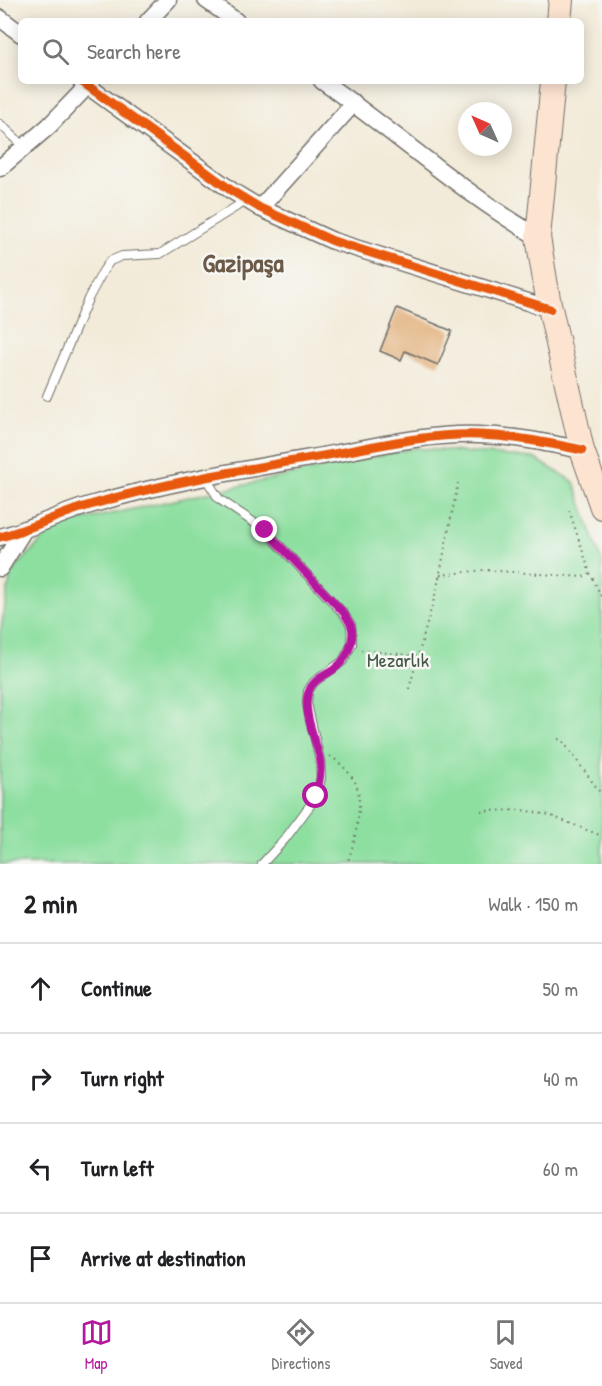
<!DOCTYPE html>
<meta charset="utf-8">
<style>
:root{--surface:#fff;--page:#f6f6f6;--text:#202124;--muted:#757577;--line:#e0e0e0;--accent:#b5179e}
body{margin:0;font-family:"Patrick Hand",sans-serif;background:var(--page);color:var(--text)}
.compass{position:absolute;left:458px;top:102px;width:54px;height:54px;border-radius:50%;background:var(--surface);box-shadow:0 3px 15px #0003;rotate:315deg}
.stop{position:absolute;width:18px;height:18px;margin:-14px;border:4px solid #b5179e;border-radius:50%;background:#fff}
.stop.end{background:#b5179e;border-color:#fff;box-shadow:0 2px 6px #0008}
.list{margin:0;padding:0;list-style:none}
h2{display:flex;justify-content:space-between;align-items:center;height:78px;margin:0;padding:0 24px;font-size:26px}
h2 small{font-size:20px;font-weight:400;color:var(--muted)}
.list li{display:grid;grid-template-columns:39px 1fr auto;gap:18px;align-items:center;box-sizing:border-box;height:90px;padding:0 24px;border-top:2px solid var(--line)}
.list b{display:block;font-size:22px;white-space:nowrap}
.list em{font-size:20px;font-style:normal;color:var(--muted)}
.icon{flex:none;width:33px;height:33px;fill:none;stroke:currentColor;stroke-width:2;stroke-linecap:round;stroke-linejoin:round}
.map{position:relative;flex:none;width:602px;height:864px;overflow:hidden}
.search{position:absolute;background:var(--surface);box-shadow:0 3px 15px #0003;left:18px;right:18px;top:18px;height:66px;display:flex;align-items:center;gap:15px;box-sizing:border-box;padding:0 21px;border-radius:9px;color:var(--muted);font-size:22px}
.sheet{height:438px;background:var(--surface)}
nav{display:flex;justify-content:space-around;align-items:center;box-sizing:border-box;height:84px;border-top:2px solid var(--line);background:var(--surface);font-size:16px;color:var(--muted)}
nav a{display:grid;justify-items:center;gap:3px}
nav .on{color:var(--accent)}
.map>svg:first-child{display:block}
</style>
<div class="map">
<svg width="602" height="864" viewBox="0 0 602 864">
<rect width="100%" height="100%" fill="#f6f6f2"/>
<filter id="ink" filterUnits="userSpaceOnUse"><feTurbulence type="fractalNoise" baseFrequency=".0167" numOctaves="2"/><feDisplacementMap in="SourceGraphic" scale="12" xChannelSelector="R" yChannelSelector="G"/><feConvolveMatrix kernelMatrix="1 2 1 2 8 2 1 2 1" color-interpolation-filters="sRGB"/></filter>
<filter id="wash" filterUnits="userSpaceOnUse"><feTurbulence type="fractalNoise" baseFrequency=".008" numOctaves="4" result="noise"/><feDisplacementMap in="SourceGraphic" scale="24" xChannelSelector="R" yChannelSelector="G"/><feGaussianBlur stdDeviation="1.35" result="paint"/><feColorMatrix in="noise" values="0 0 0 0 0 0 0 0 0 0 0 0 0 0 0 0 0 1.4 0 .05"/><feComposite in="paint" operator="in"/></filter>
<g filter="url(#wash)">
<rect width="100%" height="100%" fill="#f3ebd9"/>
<path fill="#8ddfa0" stroke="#5c8566" stroke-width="1.5" d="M415,448L534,458L574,482L602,562V864H0V633L11,573L55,526Z"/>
<g id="blocks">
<path fill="#e3b27f" d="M397,308L452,331L438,365L405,351L401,360L380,351Z"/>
</g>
</g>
<g filter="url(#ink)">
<use href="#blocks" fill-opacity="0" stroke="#716e68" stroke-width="1.5"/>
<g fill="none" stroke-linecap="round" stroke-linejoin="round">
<defs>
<g id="lane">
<path d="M0,124L25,147"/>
<path d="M47,396L88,299L103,271L110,261L122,256L160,254L247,200"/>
<path d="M205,477L219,499L265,530L343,613L351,625L352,644L343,661L314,682L308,691L307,703L320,761L321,778L317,796L285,839L262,864"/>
</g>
<g id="street">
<path d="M206,0L236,21"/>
<path d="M0,18L21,34"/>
<path d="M148,21L168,0"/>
<path d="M81,81L232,191L260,208L333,241L550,309"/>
<path d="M322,81C395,132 461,192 538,237"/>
<path d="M0,168L49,126L92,81"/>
<path d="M260,208L354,103"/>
<path d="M0,537C31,529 59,514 90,505C164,483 241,470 317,457C370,448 424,433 479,435C514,436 548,443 582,450"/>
<path d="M0,568L23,531"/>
</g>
<g id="secondary">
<path d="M559,21L561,0"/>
<path d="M553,81L538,237L548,299L582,450L602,507"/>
</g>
</defs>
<use href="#lane" stroke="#716e68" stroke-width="10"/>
<use href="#street" stroke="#716e68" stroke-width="19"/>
<use href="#secondary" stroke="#716e68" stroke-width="26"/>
<g stroke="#716e68" stroke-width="2" stroke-dasharray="1.5 4.5" stroke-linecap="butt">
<path d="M590,573L602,598"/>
<path d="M440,575L484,570L583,577L590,573L569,510"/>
<path d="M361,650L418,656L437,588L458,483"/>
<path d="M409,689L418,656"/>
<path d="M558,739L562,740L602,795"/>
<path d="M330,756C340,762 351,774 356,784C364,804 354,845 347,864"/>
<path d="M481,811L522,810L549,815L602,836"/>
</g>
<use href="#lane" stroke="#fff" stroke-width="8"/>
<use href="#street" stroke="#fff" stroke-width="16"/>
<use href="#secondary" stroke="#fde4d1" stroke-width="24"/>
<defs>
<g id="cycleway">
<path d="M81,81L232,191L260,208L333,241L550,309"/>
<path d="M0,537C31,529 59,514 90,505C164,483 241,470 317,457C370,448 424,433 479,435C514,436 548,443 582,450"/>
</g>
</defs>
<use href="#cycleway" stroke="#f6f6f2" stroke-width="13"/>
<use href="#cycleway" stroke="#e8590c" stroke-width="9"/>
</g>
</g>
<g fill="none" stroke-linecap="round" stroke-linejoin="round" filter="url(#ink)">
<path stroke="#b5179e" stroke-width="8" d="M265,530L344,613C346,617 349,621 351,625C356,641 346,661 333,670C324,676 313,680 309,691C301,708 316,741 320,759C322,772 319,784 316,796"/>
</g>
<g text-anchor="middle" stroke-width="5" stroke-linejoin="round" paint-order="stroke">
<g font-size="20" fill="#445848" stroke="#f6f6f2">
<text x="398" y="667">Mezarlık</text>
</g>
<g font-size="26" font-weight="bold" fill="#6b5a48" stroke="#f6f6f2">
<text x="243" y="272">Gazipaşa</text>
</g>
</g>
</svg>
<svg class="compass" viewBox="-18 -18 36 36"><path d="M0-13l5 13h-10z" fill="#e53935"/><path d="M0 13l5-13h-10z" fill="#757577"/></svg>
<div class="stop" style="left:316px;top:796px"></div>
<div class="stop end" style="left:265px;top:530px"></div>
<div class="search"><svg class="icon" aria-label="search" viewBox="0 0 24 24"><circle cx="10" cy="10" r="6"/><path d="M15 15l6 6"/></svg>Search here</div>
</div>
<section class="sheet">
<h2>2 min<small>Walk · 150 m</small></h2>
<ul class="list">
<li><svg class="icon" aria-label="ahead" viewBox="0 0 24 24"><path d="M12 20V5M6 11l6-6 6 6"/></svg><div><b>Continue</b></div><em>50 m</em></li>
<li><svg class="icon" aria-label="right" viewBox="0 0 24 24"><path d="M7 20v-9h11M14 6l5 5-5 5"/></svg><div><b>Turn right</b></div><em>40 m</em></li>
<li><svg class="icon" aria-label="left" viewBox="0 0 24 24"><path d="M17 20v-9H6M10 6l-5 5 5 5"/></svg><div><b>Turn left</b></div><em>60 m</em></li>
<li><svg class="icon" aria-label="arrive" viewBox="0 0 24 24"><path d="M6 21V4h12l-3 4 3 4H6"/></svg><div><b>Arrive at destination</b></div></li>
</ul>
</section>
<nav>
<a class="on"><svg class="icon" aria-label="map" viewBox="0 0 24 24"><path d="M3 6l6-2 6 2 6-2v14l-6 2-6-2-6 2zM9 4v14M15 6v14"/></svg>Map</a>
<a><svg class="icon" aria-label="directions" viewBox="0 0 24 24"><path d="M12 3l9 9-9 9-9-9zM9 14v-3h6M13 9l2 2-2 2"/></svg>Directions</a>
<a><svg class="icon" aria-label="saved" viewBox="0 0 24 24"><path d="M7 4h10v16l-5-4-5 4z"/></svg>Saved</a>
</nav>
